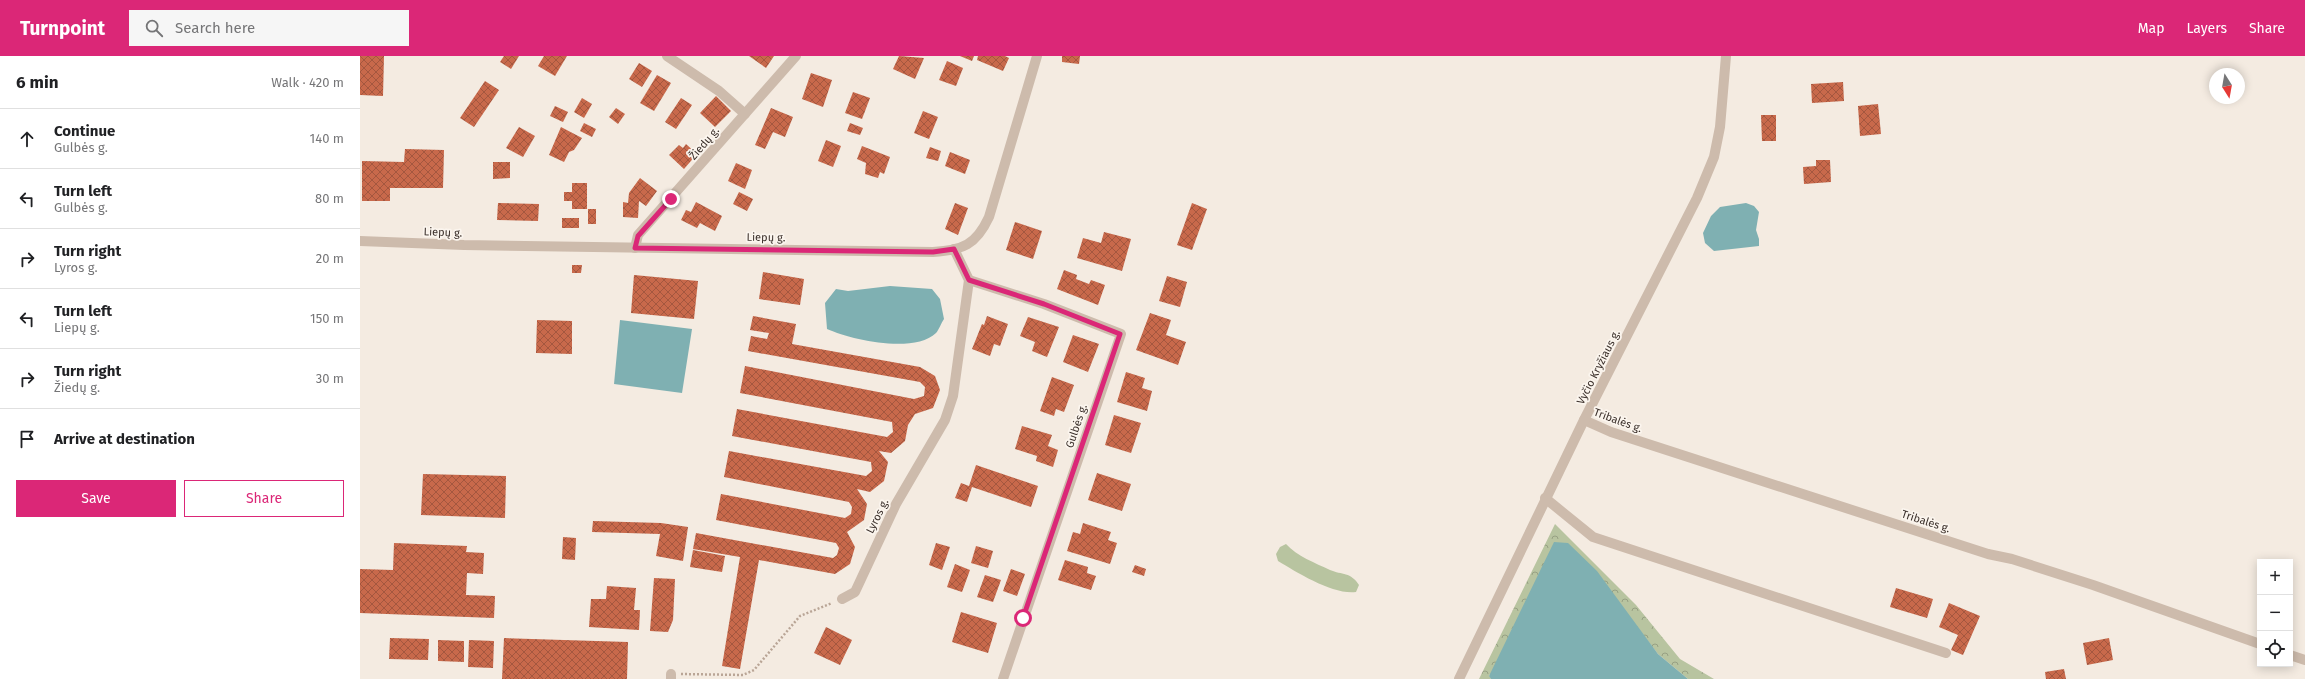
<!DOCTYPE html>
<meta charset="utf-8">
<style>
:root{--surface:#fff;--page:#f6f6f6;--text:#202124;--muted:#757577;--line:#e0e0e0;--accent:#db2777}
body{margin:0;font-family:"Fira Sans",sans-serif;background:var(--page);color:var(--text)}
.controls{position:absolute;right:12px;bottom:12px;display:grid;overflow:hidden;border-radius:0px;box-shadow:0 2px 10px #0003}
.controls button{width:36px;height:36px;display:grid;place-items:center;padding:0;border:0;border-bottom:1px solid var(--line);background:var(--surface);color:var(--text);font:20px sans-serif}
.compass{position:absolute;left:1849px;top:12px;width:36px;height:36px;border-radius:50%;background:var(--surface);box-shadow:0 2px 10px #0003;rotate:169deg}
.stop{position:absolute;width:12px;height:12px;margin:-9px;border:3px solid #db2777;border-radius:50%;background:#fff}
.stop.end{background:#db2777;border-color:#fff;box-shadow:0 1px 4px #0008}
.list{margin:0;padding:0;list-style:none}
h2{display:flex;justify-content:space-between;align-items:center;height:52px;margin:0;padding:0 16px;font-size:17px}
h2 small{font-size:13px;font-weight:400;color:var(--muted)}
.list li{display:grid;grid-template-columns:26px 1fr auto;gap:12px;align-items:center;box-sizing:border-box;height:60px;padding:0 16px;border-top:1px solid var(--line)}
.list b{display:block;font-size:15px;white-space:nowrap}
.list p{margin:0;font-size:13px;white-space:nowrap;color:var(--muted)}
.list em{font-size:13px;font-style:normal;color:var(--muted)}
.actions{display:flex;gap:8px;padding:12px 16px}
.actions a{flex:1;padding:9px 0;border:1px solid var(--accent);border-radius:0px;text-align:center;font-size:14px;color:var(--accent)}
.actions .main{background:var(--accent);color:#fff}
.icon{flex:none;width:22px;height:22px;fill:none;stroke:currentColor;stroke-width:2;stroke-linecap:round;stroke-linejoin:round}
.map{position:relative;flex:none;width:1945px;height:623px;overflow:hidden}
header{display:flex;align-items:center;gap:24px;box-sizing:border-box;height:56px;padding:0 20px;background:var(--accent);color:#fff}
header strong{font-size:19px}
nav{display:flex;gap:22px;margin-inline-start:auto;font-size:14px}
.search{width:280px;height:36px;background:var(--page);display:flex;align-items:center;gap:10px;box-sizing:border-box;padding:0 14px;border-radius:0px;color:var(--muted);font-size:15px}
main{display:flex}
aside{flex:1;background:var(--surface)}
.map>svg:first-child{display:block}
</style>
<header>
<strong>Turnpoint</strong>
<div class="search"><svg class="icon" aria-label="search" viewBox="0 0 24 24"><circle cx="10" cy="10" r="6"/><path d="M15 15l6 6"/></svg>Search here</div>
<nav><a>Map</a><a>Layers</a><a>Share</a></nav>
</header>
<main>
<aside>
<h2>6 min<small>Walk · 420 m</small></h2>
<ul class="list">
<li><svg class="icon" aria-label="ahead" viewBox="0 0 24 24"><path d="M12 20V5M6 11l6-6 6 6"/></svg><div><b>Continue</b><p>Gulbės g.</p></div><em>140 m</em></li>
<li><svg class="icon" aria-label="left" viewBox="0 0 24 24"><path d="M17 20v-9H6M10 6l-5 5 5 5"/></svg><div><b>Turn left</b><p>Gulbės g.</p></div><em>80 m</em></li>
<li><svg class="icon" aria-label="right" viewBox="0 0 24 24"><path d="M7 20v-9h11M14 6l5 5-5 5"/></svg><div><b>Turn right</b><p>Lyros g.</p></div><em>20 m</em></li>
<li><svg class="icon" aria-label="left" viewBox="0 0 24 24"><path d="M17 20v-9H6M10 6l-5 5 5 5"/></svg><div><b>Turn left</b><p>Liepų g.</p></div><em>150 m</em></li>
<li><svg class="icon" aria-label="right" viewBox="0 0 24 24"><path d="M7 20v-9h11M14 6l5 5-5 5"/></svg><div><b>Turn right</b><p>Žiedų g.</p></div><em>30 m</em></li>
<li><svg class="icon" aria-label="arrive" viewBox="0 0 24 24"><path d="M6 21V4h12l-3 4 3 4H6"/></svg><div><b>Arrive at destination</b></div></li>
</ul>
<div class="actions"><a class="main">Save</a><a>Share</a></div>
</aside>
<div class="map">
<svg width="1945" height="623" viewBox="0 0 1945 623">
<defs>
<pattern id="forest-crowns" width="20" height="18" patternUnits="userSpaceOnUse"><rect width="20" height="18" fill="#b8c4a0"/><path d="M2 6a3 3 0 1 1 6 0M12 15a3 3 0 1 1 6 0" fill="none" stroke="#97a083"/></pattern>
<pattern id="building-cross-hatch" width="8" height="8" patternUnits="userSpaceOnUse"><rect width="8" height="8" fill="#c8694b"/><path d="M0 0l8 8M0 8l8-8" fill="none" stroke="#a4573f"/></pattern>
</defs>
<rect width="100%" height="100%" fill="#f4ebe1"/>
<path fill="#b8c4a0" d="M926,488C937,500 955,507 970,514C982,519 991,516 999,529L996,536C973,539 938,517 918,505L916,498L920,491Z"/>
<path fill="url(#forest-crowns)" d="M1195,468L1276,549L1320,603L1354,623H1328L1298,598L1267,558L1129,619L1131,623H1119Z"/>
<g fill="#7fb0b2">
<path d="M1386,147L1394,150L1399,156L1396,174L1399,183V190L1354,195L1345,187L1343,177L1351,160L1360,151Z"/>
<path d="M530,230L572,233L580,243L584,263C581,267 579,274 576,277C554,298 492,284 467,273L465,247L476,233L488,235Z"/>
<path d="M260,264L332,273L322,337L254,328Z"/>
<path d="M1194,486L1208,487L1237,515L1298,598L1328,623H1131L1129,620Z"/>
</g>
<g fill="url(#building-cross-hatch)">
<path d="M0,0H24L23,40L0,39Z"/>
<path d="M144,0H159L151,13L140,6Z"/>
<path d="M184,0H207L195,20L178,10Z"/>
<path d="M389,0H414L406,12Z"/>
<path d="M539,0L564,2L555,23L533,13Z"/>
<path d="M600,0H614L612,5Z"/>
<path d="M618,0H645L649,2L643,15L617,4Z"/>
<path d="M702,0H720L719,8L702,6Z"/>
<path d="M587,5L603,12L596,30L579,24Z"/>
<path d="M279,7L292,15L282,31L269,23Z"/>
<path d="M451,17L472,24L463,51L442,43Z"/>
<path d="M297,19L311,27L294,55L280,47Z"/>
<path d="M125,25L139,34L114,71L100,62Z"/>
<path d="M1483,26L1484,45L1452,47L1451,28Z"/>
<path d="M493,36L510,42L502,63L485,57Z"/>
<path d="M356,40L371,55L355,71L340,57Z"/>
<path d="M222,42L232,48L224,62L214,56Z"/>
<path d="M321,42L332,49L316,73L305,66Z"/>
<path d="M1518,48L1521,78L1500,80L1498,50Z"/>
<path d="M195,50L208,56L203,66L190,60Z"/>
<path d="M256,52L265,58L258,68L249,61Z"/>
<path d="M411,52L433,61L425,81L413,76L405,93L395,89Z"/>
<path d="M563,55L578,61L569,83L554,77Z"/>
<path d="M1401,59H1416V85H1402Z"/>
<path d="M224,67L236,73L232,81L220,75Z"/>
<path d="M490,67L503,72L500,79L487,75Z"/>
<path d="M159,71L175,80L163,101L146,92Z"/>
<path d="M201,71L222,82L214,94L209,96L204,106L189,99Z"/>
<path d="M466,84L481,90L473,111L458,105Z"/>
<path d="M326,88L337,98L324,113L309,99L319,89L323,92Z"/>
<path d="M502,90L530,101L524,118L520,116L518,122L505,118L506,107L497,103Z"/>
<path d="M570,91L581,95L578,105L566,102Z"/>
<path d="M45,93L84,94L83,132H30V145H2V105L44,106Z"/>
<path d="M590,96L610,104L605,118L585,110Z"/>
<path d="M1456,104H1470L1471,126L1444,128L1443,111L1456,110Z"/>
<path d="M133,106H150V122L133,123Z"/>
<path d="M376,107L392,114L385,133L368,125Z"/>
<path d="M280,122L297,135L286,150L279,145L278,162L263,161V146L268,147L269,137Z"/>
<path d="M212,127H227V153H212V145H204V136H212Z"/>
<path d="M379,136L393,143L387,155L373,148Z"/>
<path d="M336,146L362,160L355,175L340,167L337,172L321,164L326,154L331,156Z"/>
<path d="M138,147L179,148L178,165L137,164Z"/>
<path d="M595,147L608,152L598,179L585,173Z"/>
<path d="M832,147L847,153L832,194L817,189Z"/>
<rect x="228" y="153" width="8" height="15"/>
<rect x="202" y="162" width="17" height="10"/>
<path d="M655,166L682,175L673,203L646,194Z"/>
<path d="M744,176L771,183L762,215L717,202L723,182L741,187Z"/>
<path d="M212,209H222L221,217H212Z"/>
<path d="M704,214L717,219L716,223L729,228L731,224L745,229L738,249L697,233Z"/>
<path d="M403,216L444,223L440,249L399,243Z"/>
<path d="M274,219L338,225L334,263L271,257Z"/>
<path d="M807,220L827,226L820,251L799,245Z"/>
<path d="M790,257L811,264L806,279L826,286L818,309L776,294Z"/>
<path d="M393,260L436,268L432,288L560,311L575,320L580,334L573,352L555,358L548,369L545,385L531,397L519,395L528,406L524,425L510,436L497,433L507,448L504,464L487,476L495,491L490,508L475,518L399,504L380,613L362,610L380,501L333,493L336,477L473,502L477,499L479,492L476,487L356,464L361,438L485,462L491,458L492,451L489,446L364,421L369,395L506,420L512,415L511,406L372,380L377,353L527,381L533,376L532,366L380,337L385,310L554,343L564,340L565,331L560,326L388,295L391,280L407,283L409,277L390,274Z"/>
<path d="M627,260L648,268L640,290L634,288L630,300L612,293L622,268L624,269Z"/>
<path d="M668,261L699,271L687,301L672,295L675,286L660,280Z"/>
<path d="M177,264L212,265V298L176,297Z"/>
<path d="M713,279L739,288L728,316L703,306Z"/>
<path d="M766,316L785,322L782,332L792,335L787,355L757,346Z"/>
<path d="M692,321L714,329L704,356L696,353L694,360L680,355Z"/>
<path d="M754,359L781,367L771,397L745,389Z"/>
<path d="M662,370L692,379L688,390L698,394L693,411L676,405L677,400L655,393Z"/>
<path d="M616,409L678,430L671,451L612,431L607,446L595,442L601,427L609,430Z"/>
<path d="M737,417L771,428L762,455L728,444Z"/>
<path d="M63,418L146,420L145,462L61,459Z"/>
<path d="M233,465L301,467L328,471L323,505L296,500L300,478L232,476Z"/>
<path d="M723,467L751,476L748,484L757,487L750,508L707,495L713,476L720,478Z"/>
<path d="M203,481L216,482L215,504L202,503Z"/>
<path d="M34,487L107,490L106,496L124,497L123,518L107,517L106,539L135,540L134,562L0,557V513L33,514Z"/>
<path d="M576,487L590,491L582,514L569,509Z"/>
<path d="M616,490L633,495L628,512L611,507Z"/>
<path d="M333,494L365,500L362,516L330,511Z"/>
<path d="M705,504L728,511L727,517L736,520L731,534L698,524Z"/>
<path d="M595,508L610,514L602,536L587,531Z"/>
<path d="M775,509L786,513L784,520L772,516Z"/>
<path d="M651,513L665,518L657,540L643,535Z"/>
<path d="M625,519L641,524L633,546L617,541Z"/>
<path d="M294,522L315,523L313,564L308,576L290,575Z"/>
<path d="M247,530L276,532L274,554H280L279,574L229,571L231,543H246Z"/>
<path d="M1536,532L1573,543L1567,562L1530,551Z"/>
<path d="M1589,547L1620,560L1603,599L1591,594L1598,579L1579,571Z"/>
<path d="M601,556L637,567L628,597L592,586Z"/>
<path d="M466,571L492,584L480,609L454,597Z"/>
<path d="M30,582L69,583L68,604L29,603Z"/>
<path d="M144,582L268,586L267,623H142Z"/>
<path d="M1749,582L1753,604L1727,609L1723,587Z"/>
<path d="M78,584L104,585V606L78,605Z"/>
<path d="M109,584L134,585L133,612L108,611Z"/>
<path d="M1704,613L1706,623H1686L1685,616Z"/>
</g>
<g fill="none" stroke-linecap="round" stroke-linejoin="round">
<path stroke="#b9a596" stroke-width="2.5" stroke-dasharray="2 2" stroke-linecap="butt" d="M321,618L383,619L394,614L440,560L472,547"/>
<g stroke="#cdbbac" stroke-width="10">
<path d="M307,0L359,35L385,58"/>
<path d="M0,185L104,189L573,196C603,194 616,189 629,161L677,0"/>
<path d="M275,192L278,179L436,0"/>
<path d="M609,224L684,248L761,278L643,623"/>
<path d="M1224,364L1251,376L1628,498L1652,503L1733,529L1900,588"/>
<path d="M1185,442L1233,481L1586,597"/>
<path d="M482,543L495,536L536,448L585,364L593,340L609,224L594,193"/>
<path d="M1930,599L1945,604"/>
<path d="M311,618V623"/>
</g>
<path stroke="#cdbbac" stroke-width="10" d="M1099,623L1224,364L1337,142L1354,101L1360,71L1366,0"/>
</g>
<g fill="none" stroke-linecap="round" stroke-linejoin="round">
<path stroke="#db2777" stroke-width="5" d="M311,143L278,180L275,192L573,196L594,193L609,224L684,248L760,278L663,562"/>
</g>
<g text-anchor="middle" stroke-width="3.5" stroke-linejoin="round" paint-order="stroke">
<g font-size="11" fill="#3b302b" stroke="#fbf5ee">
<text transform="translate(344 87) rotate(-49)" y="4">Žiedų g.</text>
<text transform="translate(83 176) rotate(2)" y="4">Liepų g.</text>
<text transform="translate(406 181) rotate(1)" y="4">Liepų g.</text>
<text transform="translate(1238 311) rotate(-63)" y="4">Vyčio Kryžiaus g.</text>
<text transform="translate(1258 364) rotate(20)" y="4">Tribalės g.</text>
<text transform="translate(716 370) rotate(-71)" y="4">Gulbės g.</text>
<text transform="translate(517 460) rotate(-64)" y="4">Lyros g.</text>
<text transform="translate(1566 465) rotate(18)" y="4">Tribalės g.</text>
</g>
</g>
</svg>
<div class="controls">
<button>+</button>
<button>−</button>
<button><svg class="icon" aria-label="locate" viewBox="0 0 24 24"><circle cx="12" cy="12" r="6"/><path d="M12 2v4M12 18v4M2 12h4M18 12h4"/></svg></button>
</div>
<svg class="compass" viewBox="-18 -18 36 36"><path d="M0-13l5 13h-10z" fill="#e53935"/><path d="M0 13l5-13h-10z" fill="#757577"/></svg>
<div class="stop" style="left:663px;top:562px"></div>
<div class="stop end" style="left:311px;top:143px"></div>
</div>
</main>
